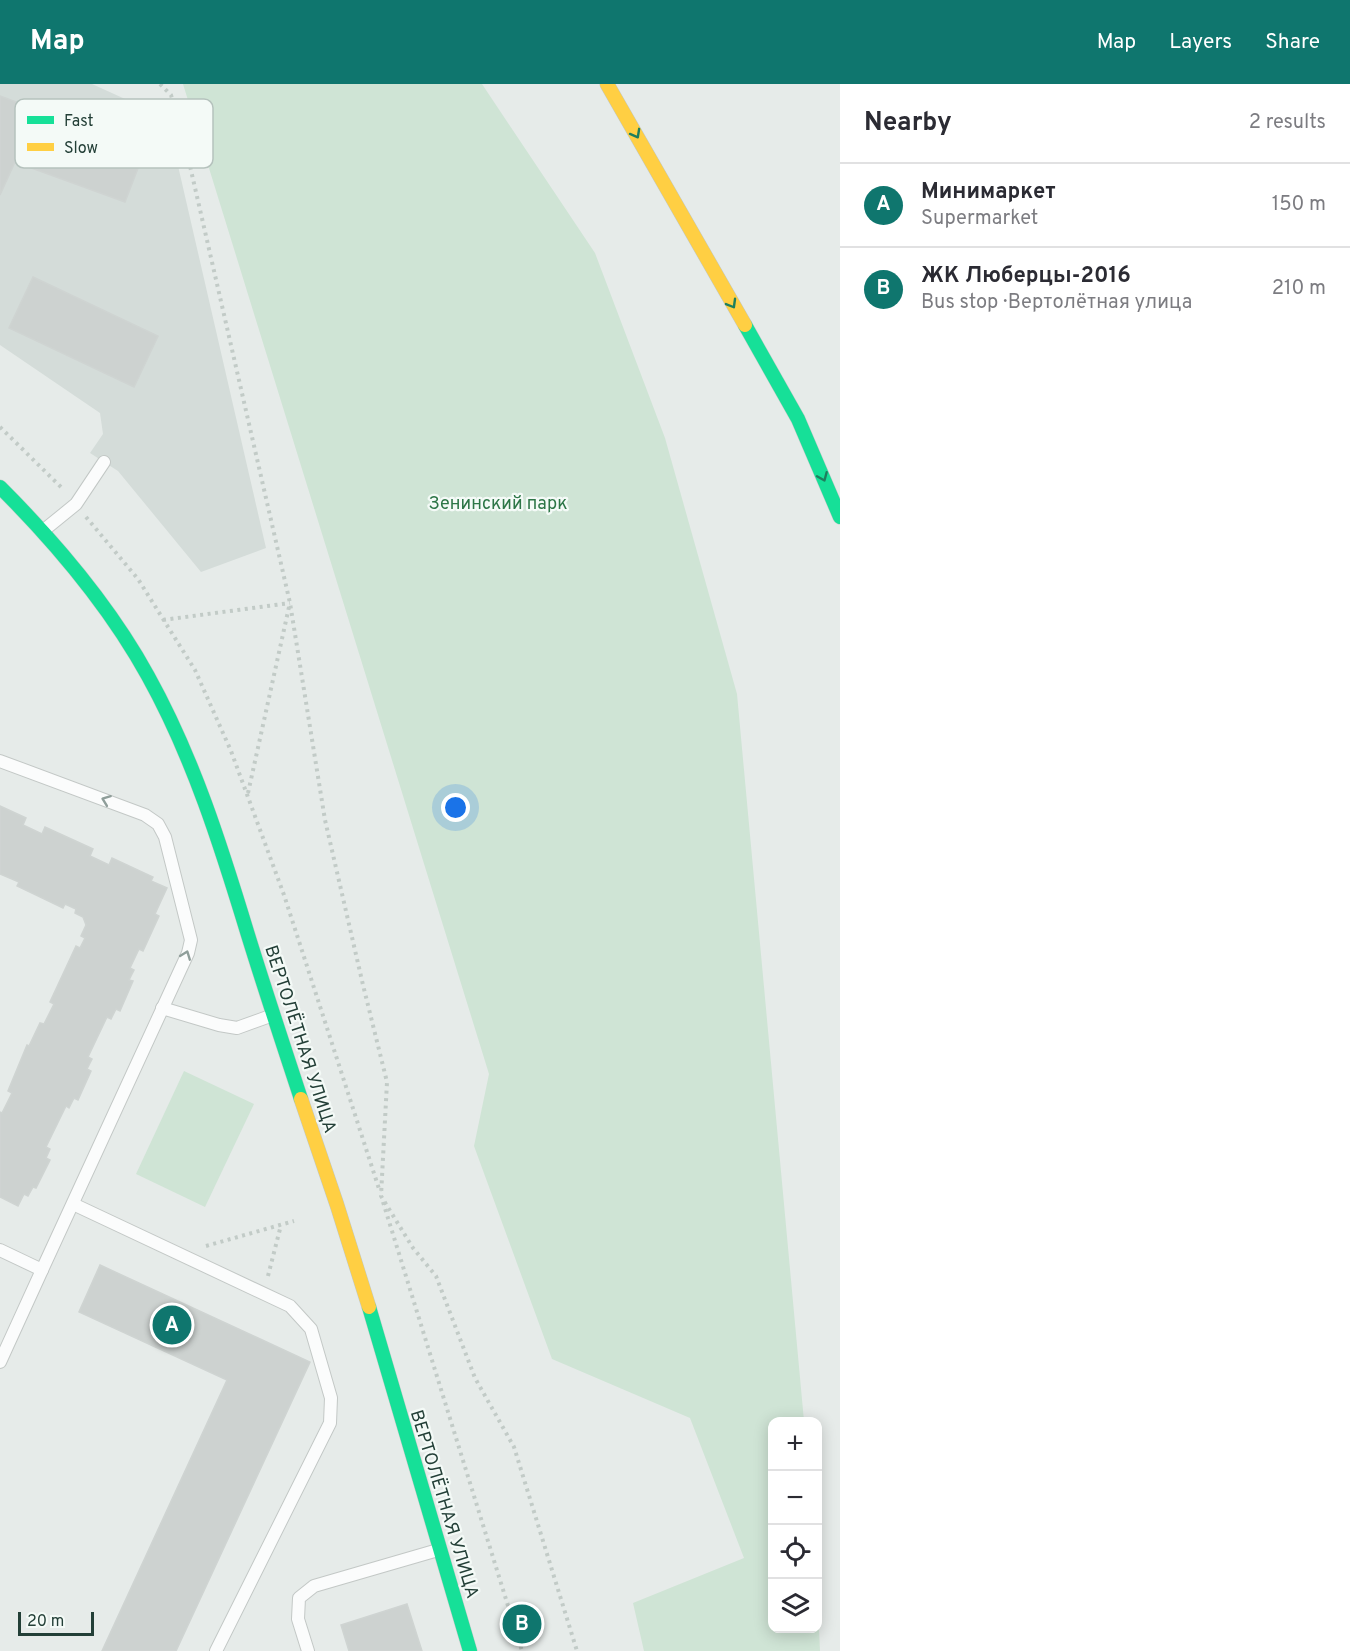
<!DOCTYPE html>
<meta charset="utf-8">
<style>
:root{--surface:#fff;--page:#f7f7f7;--text:#2b2b33;--muted:#7c7c81;--line:#e1e1e2;--accent:#0f766e}
body{margin:0;font-family:Overpass,sans-serif;background:var(--page);color:var(--text)}
.controls{position:absolute;right:18px;bottom:18px;display:grid;overflow:hidden;border-radius:12px;box-shadow:0 3px 15px #0003}
.controls button{width:54px;height:54px;display:grid;place-items:center;padding:0;border:0;border-bottom:2px solid var(--line);background:var(--surface);color:var(--text);font:30px sans-serif}
.scale{position:absolute;left:18px;bottom:15px;width:76px;box-sizing:border-box;padding-left:6px;border:3px solid #233f37;border-top:0;font-size:16px;line-height:21px;white-space:nowrap;color:#233f37;-webkit-text-stroke:4px #f4faf7;paint-order:stroke}
.you{position:absolute;left:456px;top:724px;width:21px;height:21px;margin:-15px;border:4px solid #fff;border-radius:50%;background:#1a73e8;box-shadow:0 0 0 9px #1a73e833}
.badge{display:grid;place-items:center;width:39px;height:39px;border-radius:50%;background:var(--accent);color:#fff;font-size:20px;font-weight:700}
.pin{position:absolute;translate:-50% -50%;border:3px solid #fff;box-shadow:0 2px 6px #0006}
.list{margin:0;padding:0;list-style:none}
h2{display:flex;justify-content:space-between;align-items:center;height:78px;margin:0;padding:0 24px;font-size:26px}
h2 small{font-size:20px;font-weight:400;color:var(--muted)}
.list li{display:grid;grid-template-columns:39px 1fr auto;gap:18px;align-items:center;box-sizing:border-box;height:84px;padding:0 24px;border-top:2px solid var(--line)}
.list b{display:block;font-size:22px;white-space:nowrap}
.list p{margin:0;font-size:20px;white-space:nowrap;color:var(--muted)}
.list em{font-size:20px;font-style:normal;color:var(--muted)}
.icon{flex:none;width:33px;height:33px;fill:none;stroke:currentColor;stroke-width:2;stroke-linecap:round;stroke-linejoin:round}
.map{position:relative;flex:none;width:840px;height:1567px;overflow:hidden}
header{display:flex;align-items:center;gap:36px;box-sizing:border-box;height:84px;padding:0 30px;background:var(--accent);color:#fff}
header strong{font-size:28px}
nav{display:flex;gap:33px;margin-inline-start:auto;font-size:21px}
main{display:flex}
aside{flex:1;background:var(--surface)}
.map>svg:first-child{display:block}
</style>
<header>
<strong>Map</strong>
<nav><a>Map</a><a>Layers</a><a>Share</a></nav>
</header>
<main>
<div class="map">
<svg width="840" height="1567" viewBox="0 0 840 1567">
<rect width="100%" height="100%" fill="#e6ebe9"/>
<path fill="#d4dcd9" d="M0,0H92L167,34L266,464L201,488L118,387L90,369L103,350L100,329L0,261Z"/>
<g fill="#cfe4d5">
<path d="M183,0H482L595,169L665,354L737,610L804,1337L772,1338V1544H818V1524L820,1567H644L633,1519L744,1474L690,1334L552,1275L474,1062L489,990Z"/>
<path d="M184,987L254,1020L205,1123L136,1090Z"/>
</g>
<g fill="#cdd2d0" stroke="#cfd4d2" stroke-width="1.5">
<path d="M0,12L145,66L125,118L15,78L0,111Z"/>
<path d="M33,193L158,252L134,303L9,244Z"/>
<path d="M0,722L26,734L23,741L42,750L45,743L93,765L90,772L109,781L112,774L153,793L151,797L167,804L155,830L159,832L143,867L139,865L130,884L134,886L129,896L133,897L120,927L116,925L111,935L107,933L88,973L92,975L87,985L91,987L78,1016L74,1014L69,1024L66,1022L46,1063L50,1065L46,1074L50,1076L36,1104L33,1103L28,1112L24,1110L18,1122L0,1113V1028L2,1029L12,1009L8,1007L27,961L29,962L40,939L44,940L54,920L50,918L76,862L80,864L85,854L81,852L86,841L83,833L75,829L76,825L65,820L63,824L17,802L19,798L0,790Z"/>
<path d="M100,1181L310,1278L176,1567H102L227,1296L79,1228Z"/>
<path d="M407,1520L422,1567H349L341,1541Z"/>
</g>
<g fill="none" stroke-linecap="round" stroke-linejoin="round">
<defs>
<g id="lane">
<path d="M44,446L76,420L104,378"/>
<path d="M0,677L145,731L158,740L165,753L191,856L188,869L42,1186L0,1166"/>
<path d="M162,924L219,941L237,944L273,931"/>
<path d="M73,1120L290,1222L311,1245L331,1314L330,1339L216,1567"/>
<path d="M0,1278L42,1186"/>
<path d="M308,1567L298,1535L299,1514L314,1502L438,1466"/>
</g>
<g id="fast">
<path d="M745,241L798,335L840,433"/>
<path d="M0,403C57,460 109,521 148,592C193,673 221,762 248,851C265,906 283,960 301,1015"/>
<path d="M369,1223L470,1567"/>
</g>
<g id="slow">
<path d="M607,0L745,241"/>
<path d="M301,1015L337,1121L369,1223"/>
</g>
</defs>
<use href="#lane" stroke="#c3c8c6" stroke-width="14"/>
<use href="#fast" stroke="#c1c9c6" stroke-width="15"/>
<use href="#slow" stroke="#c1c9c6" stroke-width="15"/>
<g stroke="#c2cbc7" stroke-width="4" stroke-dasharray="3 4.5" stroke-linecap="butt">
<path d="M160,0L171,11L182,47L290,519L325,736L363,901L387,998L381,1112L413,1164L436,1192L475,1294L514,1363L577,1567"/>
<path d="M0,343L64,406"/>
<path d="M86,433L138,495L195,586L231,667L284,811L380,1108"/>
<path d="M163,536L290,519"/>
<path d="M248,709L289,523"/>
<path d="M383,1118L522,1567"/>
<path d="M206,1162L294,1137"/>
<path d="M268,1192L281,1141"/>
</g>
<use href="#lane" stroke="#fbfcfc" stroke-width="12"/>
<use href="#fast" stroke="#16e098" stroke-width="14"/>
<use href="#slow" stroke="#ffcf43" stroke-width="14"/>
</g>
<defs><path id="oneway-chevron" d="M-2-3.5L2.5 0L-2 3.5" fill="none" stroke-width="1.6" stroke-linecap="round" stroke-linejoin="round" transform="scale(1.5)"/></defs>
<g stroke="#1e7f5e">
<use href="#oneway-chevron" transform="translate(636 50) rotate(61)"/>
<use href="#oneway-chevron" transform="translate(732 220) rotate(60)"/>
<use href="#oneway-chevron" transform="translate(823 393) rotate(67)"/>
</g>
<g stroke="#8f9e9a">
<use href="#oneway-chevron" transform="translate(106 716) rotate(-159)"/>
<use href="#oneway-chevron" transform="translate(186 871) rotate(-69)"/>
</g>
<g text-anchor="middle" stroke-width="4.5" stroke-linejoin="round" paint-order="stroke">
<g font-size="18" fill="#2d7647" stroke="#f4faf7">
<text x="498" y="425">Зенинский парк</text>
</g>
<g font-size="18" fill="#233f37" stroke="#f4faf7">
<text transform="translate(301 955) rotate(72)" y="6">ВЕРТОЛЁТНАЯ УЛИЦА</text>
<text transform="translate(445 1420) rotate(73)" y="6">ВЕРТОЛЁТНАЯ УЛИЦА</text>
</g>
</g>
<rect x="15" y="15" width="198" height="69" rx="9" fill="#f4faf7" stroke="#b5c2bd" stroke-width="1.5"/>
<rect x="27" y="32" width="27" height="8" fill="#16e098"/>
<rect x="27" y="59" width="27" height="8" fill="#ffcf43"/>
<g font-size="16" fill="#233f37">
<text x="64" y="42">Fast</text>
<text x="64" y="69">Slow</text>
</g>
</svg>
<div class="controls">
<button>+</button>
<button>−</button>
<button><svg class="icon" aria-label="locate" viewBox="0 0 24 24"><circle cx="12" cy="12" r="6"/><path d="M12 2v4M12 18v4M2 12h4M18 12h4"/></svg></button>
<button><svg class="icon" aria-label="layers" viewBox="0 0 24 24"><path d="M12 4l9 5-9 5-9-5zM3 14l9 5 9-5"/></svg></button>
</div>
<div class="scale">20 m</div>
<div class="you"></div>
<div class="pin badge" style="left:172px;top:1241px">A</div>
<div class="pin badge" style="left:522px;top:1540px">B</div>
</div>
<aside>
<h2>Nearby<small>2 results</small></h2>
<ul class="list">
<li><span class="badge">A</span><div><b>Минимаркет</b><p>Supermarket</p></div><em>150 m</em></li>
<li><span class="badge">B</span><div><b>ЖК Люберцы-2016</b><p>Bus stop · Вертолётная улица</p></div><em>210 m</em></li>
</ul>
</aside>
</main>
